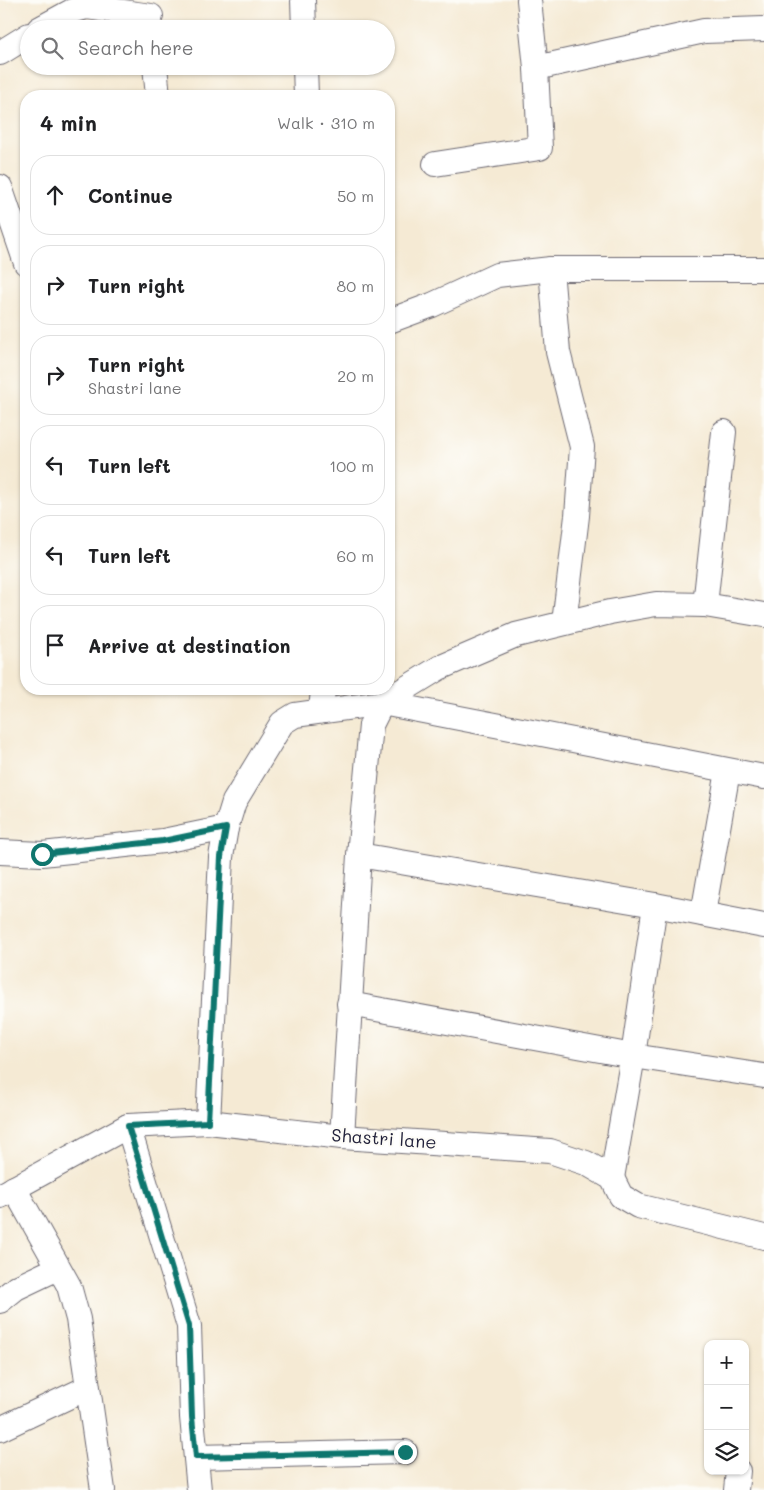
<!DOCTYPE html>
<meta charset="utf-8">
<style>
:root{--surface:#fff;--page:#f2f2f2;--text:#202124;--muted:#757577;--line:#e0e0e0}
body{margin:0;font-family:Mali,sans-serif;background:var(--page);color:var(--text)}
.controls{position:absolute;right:15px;bottom:15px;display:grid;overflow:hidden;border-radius:10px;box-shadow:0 1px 4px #0004}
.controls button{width:45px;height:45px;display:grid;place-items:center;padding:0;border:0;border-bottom:1px solid var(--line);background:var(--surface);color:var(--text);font:25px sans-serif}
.stop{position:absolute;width:15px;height:15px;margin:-11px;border:4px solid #0f766e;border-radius:50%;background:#fff}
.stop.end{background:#0f766e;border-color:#fff;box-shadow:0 1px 5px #0008}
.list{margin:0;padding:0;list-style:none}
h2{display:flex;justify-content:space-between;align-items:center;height:65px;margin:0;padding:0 20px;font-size:21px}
h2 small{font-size:16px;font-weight:400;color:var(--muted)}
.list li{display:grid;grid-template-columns:32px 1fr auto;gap:15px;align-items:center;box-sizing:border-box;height:80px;margin:0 10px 10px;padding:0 10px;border:1px solid var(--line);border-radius:20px}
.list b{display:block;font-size:19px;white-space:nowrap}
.list p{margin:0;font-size:16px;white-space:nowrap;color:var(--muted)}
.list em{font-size:16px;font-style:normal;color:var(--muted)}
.icon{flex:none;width:28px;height:28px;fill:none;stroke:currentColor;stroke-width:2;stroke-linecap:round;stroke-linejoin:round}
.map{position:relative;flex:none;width:764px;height:1490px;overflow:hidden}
.search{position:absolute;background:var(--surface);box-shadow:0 1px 4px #0004;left:20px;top:20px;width:375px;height:55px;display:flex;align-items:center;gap:12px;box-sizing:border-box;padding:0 18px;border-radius:28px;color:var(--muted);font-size:19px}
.panel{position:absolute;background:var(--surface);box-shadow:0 1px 4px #0004;left:20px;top:90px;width:375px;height:605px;border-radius:20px}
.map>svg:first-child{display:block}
</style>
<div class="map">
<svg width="764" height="1490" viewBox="0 0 764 1490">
<rect width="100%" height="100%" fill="#fdfcf7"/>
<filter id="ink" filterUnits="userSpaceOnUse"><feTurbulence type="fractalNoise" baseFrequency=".02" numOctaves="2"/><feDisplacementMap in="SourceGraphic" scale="10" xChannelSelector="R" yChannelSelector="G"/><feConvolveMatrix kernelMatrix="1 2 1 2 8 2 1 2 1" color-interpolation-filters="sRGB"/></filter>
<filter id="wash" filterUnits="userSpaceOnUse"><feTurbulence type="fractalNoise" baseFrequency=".0096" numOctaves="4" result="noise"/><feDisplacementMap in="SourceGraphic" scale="20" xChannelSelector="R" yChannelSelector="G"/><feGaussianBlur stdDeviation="1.12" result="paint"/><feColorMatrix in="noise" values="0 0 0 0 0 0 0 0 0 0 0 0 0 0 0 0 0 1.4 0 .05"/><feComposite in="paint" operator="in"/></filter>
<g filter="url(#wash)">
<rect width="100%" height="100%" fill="#f5ead4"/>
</g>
<g filter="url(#ink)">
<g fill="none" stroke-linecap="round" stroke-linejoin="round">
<defs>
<g id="minor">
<path d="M303,0L304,29"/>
<path d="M39,29L72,11L87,7L151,16"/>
<path d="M0,53L29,35"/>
<path d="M155,66L158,96"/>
<path d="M305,66L306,96"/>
<path d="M536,68L704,31L764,29"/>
<path d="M435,164L540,148L536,68L529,0"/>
<path d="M0,187L26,263"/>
<path d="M551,269L558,352L582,447L577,516L564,623"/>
<path d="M389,321L432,305L497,275L551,269H764"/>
<path d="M705,605L724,432"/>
<path d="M321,711L323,689"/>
<path d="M0,852L42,854L163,841L226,828"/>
<path d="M359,855L655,905L764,926"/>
<path d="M703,914L728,771"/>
<path d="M349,1004L633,1056L764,1076"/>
<path d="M208,1122L221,857L226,828L234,802L282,723L295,715L382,703L764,777"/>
<path d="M128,1126L189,1326L192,1417L199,1490"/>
<path d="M342,1137L359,855L371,725L382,703L439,668L516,635L610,612L656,604L705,605L764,615"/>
<path d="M612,1178L633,1056L655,905"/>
<path d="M14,1188L69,1286L78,1319L103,1490"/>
<path d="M0,1196L128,1126L208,1122L342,1137L550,1151L586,1163L612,1178L621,1196L638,1206L764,1237"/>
<path d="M0,1301L16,1288L58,1268"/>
<path d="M0,1429L87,1388"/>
<path d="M196,1457L405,1452"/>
<path d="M736,1490L738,1471"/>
</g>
</defs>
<use href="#minor" stroke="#6c6871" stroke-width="26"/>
<use href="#minor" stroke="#fff" stroke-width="24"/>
</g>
</g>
<g fill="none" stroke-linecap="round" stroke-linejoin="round" filter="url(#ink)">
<path stroke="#0f766e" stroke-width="6" d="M42,854L163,841L226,828L221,857L208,1122L128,1126L189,1326L192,1417L196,1457L405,1452"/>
</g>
<g text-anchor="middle" stroke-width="4" stroke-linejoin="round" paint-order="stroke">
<g font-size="18" fill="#22223b" stroke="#fdfcf7">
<text transform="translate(384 1139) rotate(4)" y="6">Shastri lane</text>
</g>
</g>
</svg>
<div class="controls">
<button>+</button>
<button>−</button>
<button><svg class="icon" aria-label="layers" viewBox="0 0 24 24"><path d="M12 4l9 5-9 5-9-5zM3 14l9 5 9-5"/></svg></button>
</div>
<div class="stop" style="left:42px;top:854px"></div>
<div class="stop end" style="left:405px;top:1452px"></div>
<div class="search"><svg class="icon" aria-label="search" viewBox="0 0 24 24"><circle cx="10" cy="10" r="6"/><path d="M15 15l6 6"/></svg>Search here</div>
<section class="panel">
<h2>4 min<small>Walk · 310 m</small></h2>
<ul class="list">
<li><svg class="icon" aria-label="ahead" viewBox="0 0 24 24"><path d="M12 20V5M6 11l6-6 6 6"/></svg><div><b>Continue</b></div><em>50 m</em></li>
<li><svg class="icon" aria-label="right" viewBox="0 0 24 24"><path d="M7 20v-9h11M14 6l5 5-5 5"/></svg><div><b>Turn right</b></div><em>80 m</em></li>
<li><svg class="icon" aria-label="right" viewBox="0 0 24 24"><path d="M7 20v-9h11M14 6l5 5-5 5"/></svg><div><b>Turn right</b><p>Shastri lane</p></div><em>20 m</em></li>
<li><svg class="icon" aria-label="left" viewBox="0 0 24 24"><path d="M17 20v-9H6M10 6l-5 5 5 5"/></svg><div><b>Turn left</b></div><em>100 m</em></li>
<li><svg class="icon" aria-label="left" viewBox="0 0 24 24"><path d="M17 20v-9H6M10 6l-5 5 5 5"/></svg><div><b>Turn left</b></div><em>60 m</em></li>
<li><svg class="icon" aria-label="arrive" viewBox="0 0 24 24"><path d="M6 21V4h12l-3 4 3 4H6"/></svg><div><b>Arrive at destination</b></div></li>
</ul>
</section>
</div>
